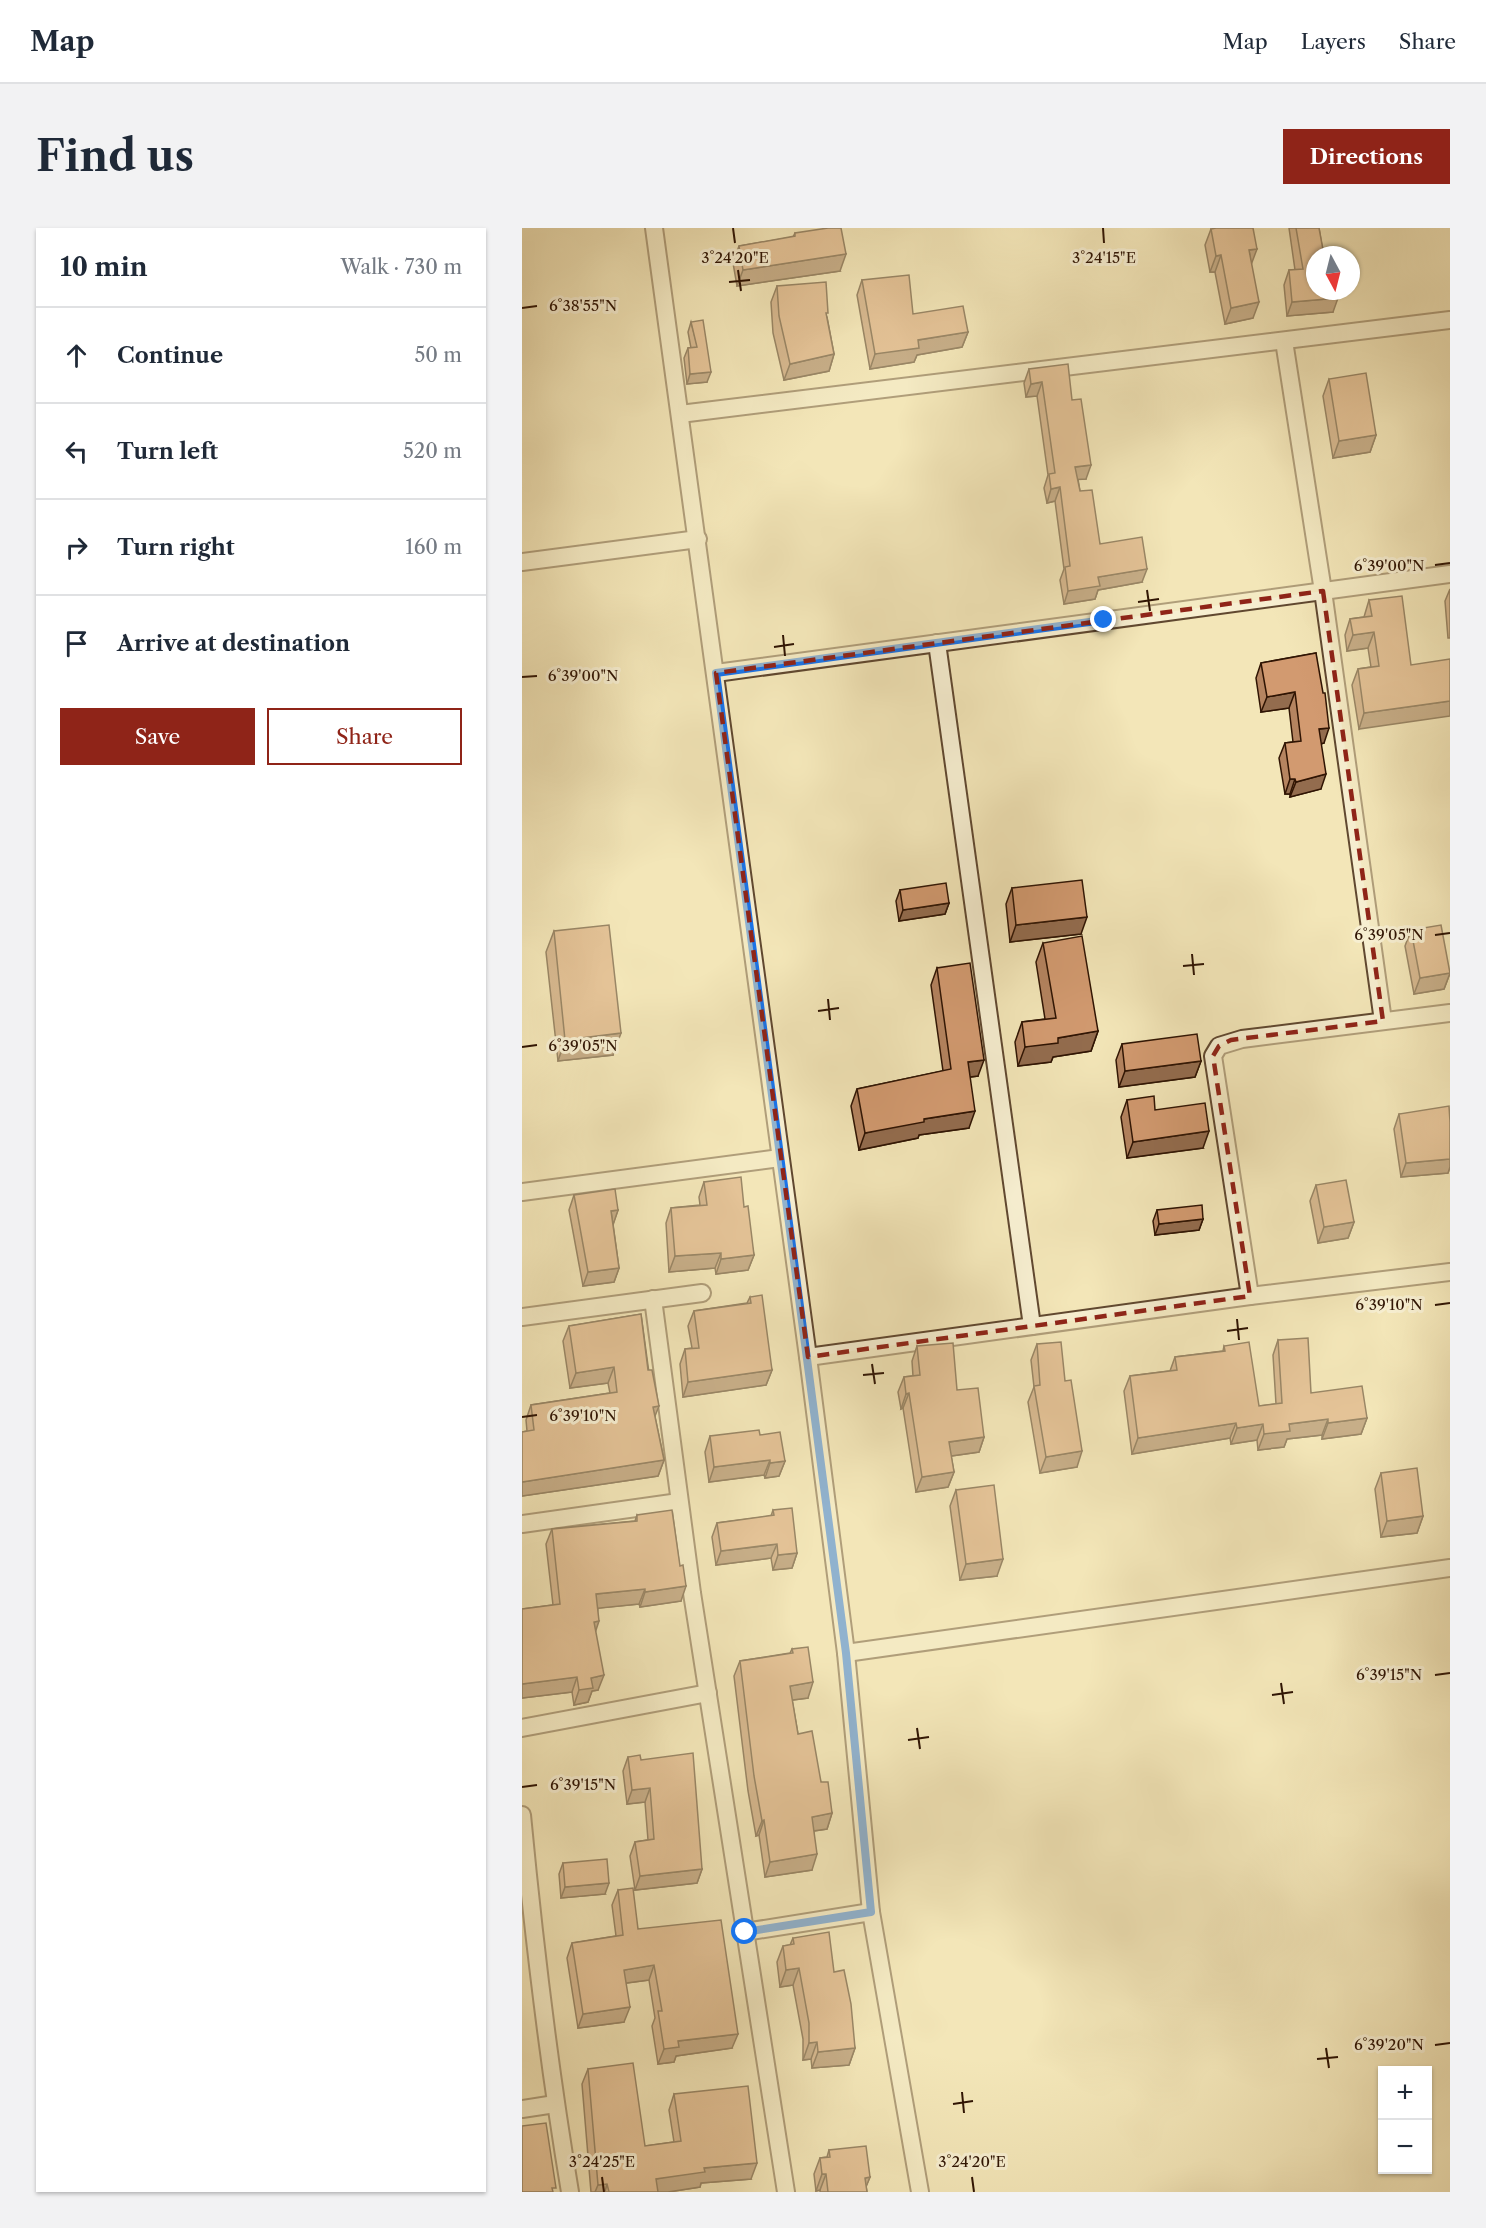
<!DOCTYPE html>
<meta charset="utf-8">
<style>
:root{--surface:#fff;--page:#f2f2f3;--text:#1f2937;--muted:#747a83;--line:#e0e1e3;--accent:#8f2418}
body{margin:0;font-family:"Libre Caslon Text",serif;background:var(--page);color:var(--text)}
.controls{position:absolute;right:18px;bottom:18px;display:grid;overflow:hidden;border-radius:0px;box-shadow:0 2px 4px #0004}
.controls button{width:54px;height:54px;display:grid;place-items:center;padding:0;border:0;border-bottom:2px solid var(--line);background:var(--surface);color:var(--text);font:30px sans-serif}
.compass{position:absolute;left:784px;top:18px;width:54px;height:54px;border-radius:50%;background:var(--surface);box-shadow:0 2px 4px #0004;rotate:173deg}
.stop{position:absolute;width:18px;height:18px;margin:-14px;border:4px solid #1a73e8;border-radius:50%;background:#fff}
.stop.end{background:#1a73e8;border-color:#fff;box-shadow:0 2px 6px #0008}
.list{margin:0;padding:0;list-style:none}
h2{display:flex;justify-content:space-between;align-items:center;height:78px;margin:0;padding:0 24px;font-size:26px}
h2 small{font-size:20px;font-weight:400;color:var(--muted)}
.list li{display:grid;grid-template-columns:39px 1fr auto;gap:18px;align-items:center;box-sizing:border-box;height:96px;padding:0 24px;border-top:2px solid var(--line)}
.list b{display:block;font-size:22px;white-space:nowrap}
.list em{font-size:20px;font-style:normal;color:var(--muted)}
.actions{display:flex;gap:12px;padding:18px 24px}
.actions a{flex:1;padding:14px 0;border:2px solid var(--accent);border-radius:0px;text-align:center;font-size:21px;color:var(--accent)}
.actions .main{background:var(--accent);color:#fff}
.icon{flex:none;width:33px;height:33px;fill:none;stroke:currentColor;stroke-width:2;stroke-linecap:round;stroke-linejoin:round}
.map{position:relative;flex:none;width:928px;height:1964px;overflow:hidden;border-radius:0px}
header{display:flex;align-items:center;gap:36px;box-sizing:border-box;height:84px;padding:0 30px;background:var(--surface);border-bottom:2px solid var(--line)}
header strong{font-size:28px}
nav{display:flex;gap:33px;margin-inline-start:auto;font-size:21px}
.intro{display:flex;align-items:center;justify-content:space-between;box-sizing:border-box;height:144px;padding:0 36px}
h1{margin:0;font-size:42px}
.button{padding:15px 27px;border-radius:0px;background:var(--accent);color:#fff;font-size:21px;font-weight:700}
main{display:flex;gap:36px;padding:0 36px}
aside{flex:1;background:var(--surface);border-radius:0px;box-shadow:0 2px 4px #0004}
.map>svg:first-child{display:block}
</style>
<header>
<strong>Map</strong>
<nav><a>Map</a><a>Layers</a><a>Share</a></nav>
</header>
<div class="intro"><h1>Find us</h1><a class="button">Directions</a></div>
<main>
<aside>
<h2>10 min<small>Walk · 730 m</small></h2>
<ul class="list">
<li><svg class="icon" aria-label="ahead" viewBox="0 0 24 24"><path d="M12 20V5M6 11l6-6 6 6"/></svg><div><b>Continue</b></div><em>50 m</em></li>
<li><svg class="icon" aria-label="left" viewBox="0 0 24 24"><path d="M17 20v-9H6M10 6l-5 5 5 5"/></svg><div><b>Turn left</b></div><em>520 m</em></li>
<li><svg class="icon" aria-label="right" viewBox="0 0 24 24"><path d="M7 20v-9h11M14 6l5 5-5 5"/></svg><div><b>Turn right</b></div><em>160 m</em></li>
<li><svg class="icon" aria-label="arrive" viewBox="0 0 24 24"><path d="M6 21V4h12l-3 4 3 4H6"/></svg><div><b>Arrive at destination</b></div></li>
</ul>
<div class="actions"><a class="main">Save</a><a>Share</a></div>
</aside>
<div class="map">
<svg width="928" height="1964" viewBox="0 0 928 1964">
<rect width="100%" height="100%" fill="#f3e6b8"/>
<filter id="stains"><feTurbulence type="fractalNoise" baseFrequency=".00333" numOctaves="4"/><feColorMatrix values="0 0 0 0 .2 0 0 0 0 .09 0 0 0 0 .02 0 0 0 .5 -.17"/></filter>
<radialGradient id="worn" r=".72"><stop offset=".6" stop-color="#630" stop-opacity="0"/><stop offset="1" stop-color="#630" stop-opacity=".3"/></radialGradient>
<g fill="none" stroke-linecap="round" stroke-linejoin="round">
<defs>
<g id="minor">
<path d="M132,0L286,1129L324,1425L349,1684L398,1964"/>
<path d="M762,113L801,363L861,793"/>
<path d="M158,186L928,92"/>
<path d="M0,334L176,311"/>
<path d="M415,415L510,1098"/>
<path d="M194,445L928,346"/>
<path d="M0,964L258,930"/>
<path d="M728,1068L691,828L697,818L720,811L928,785"/>
<path d="M131,1071L170,1365L264,1964"/>
<path d="M0,1089L180,1065"/>
<path d="M286,1129L728,1068L928,1044"/>
<path d="M0,1296L157,1274"/>
<path d="M324,1425L928,1340"/>
<path d="M0,1500L186,1465"/>
<path d="M0,1587C12,1713 27,1839 48,1964"/>
<path d="M223,1704L349,1684"/>
<path d="M0,1881L33,1876"/>
</g>
</defs>
<use href="#minor" stroke="#604830" stroke-width="20"/>
<use href="#minor" stroke="#f7efd1" stroke-width="16"/>
</g>
<g fill="#b58460" stroke="#2f1403" stroke-width="1.5">
<path d="M767,0H797L811,84L765,88L762,57L767,42H773Z"/>
<path d="M689,1L729,35L731,90L703,96L693,44H688L683,17Z"/>
<path d="M273,5L318,43L215,58L211,35L217,18L271,9Z"/>
<path d="M340,52L391,86L446,104L440,119L395,127L392,134L348,141L335,67Z"/>
<path d="M255,58L305,89L312,126L307,143L262,152L251,105L249,74Z"/>
<path d="M169,94L185,154L165,156L162,130L166,120H169L166,104Z"/>
<path d="M507,141L550,172L564,251H556L558,263L578,316L620,354L576,362L573,371L542,376L538,352L542,341L533,273L525,275L522,260L526,247L515,168L504,169L502,155Z"/>
<path d="M807,151L854,207L848,224L811,230L801,168Z"/>
<path d="M928,361V410H926L923,373Z"/>
<path d="M847,372L889,437L837,501L830,457L836,441L849,439L846,420L825,423L823,407L828,391L842,389Z"/>
<path d="M794,425L802,515L799,516V561L768,569V566H763L757,530L763,515L771,514L767,480L739,484L734,450L739,435Z"/>
<path d="M490,660L559,706L488,714L484,676Z"/>
<path d="M378,662L427,675L423,686L377,693L374,673Z"/>
<path d="M889,702L928,745L922,761L892,766L883,718Z"/>
<path d="M32,703L91,827L36,833L24,724Z"/>
<path d="M521,715L576,803L569,823L531,829L529,834L496,838L493,814L500,794L523,791L514,734Z"/>
<path d="M415,740L456,848L448,849L447,900L397,907L396,910L337,922L329,878L335,861L421,843L409,757Z"/>
<path d="M600,816L679,833L673,849L597,859L594,832Z"/>
<path d="M605,872L633,882L681,920L605,930L599,889Z"/>
<path d="M877,886L928,894V939L926,945L879,949L872,901Z"/>
<path d="M182,954L222,979L232,1027L226,1042L194,1046L193,1040L147,1044L144,995L149,980L178,977L177,969Z"/>
<path d="M794,957L832,994L826,1010L796,1015L788,973Z"/>
<path d="M52,967L96,982L91,996L97,1040L92,1054L61,1058L47,982Z"/>
<path d="M635,982L681,991L677,1002L633,1007L631,993Z"/>
<path d="M228,1069L250,1142L244,1157L161,1169L158,1136L163,1121L170,1120L166,1098L172,1083L225,1075Z"/>
<path d="M119,1086L133,1189L142,1232L136,1248L0,1268V1204L5,1203L4,1192L9,1177L88,1165L86,1155L48,1160L41,1113L47,1098Z"/>
<path d="M756,1112L789,1165L845,1190L839,1206L800,1211V1207L765,1211L762,1219L736,1222L735,1212L709,1216L708,1210L610,1226L602,1163L608,1148L648,1143L653,1129L701,1123L702,1118L737,1178L754,1176L751,1127Z"/>
<path d="M515,1116L543,1153L555,1239L518,1245L506,1174L512,1159L509,1132Z"/>
<path d="M395,1118L435,1162L462,1209L457,1224L429,1228L432,1244L426,1259L394,1264L381,1180L379,1181L376,1164L382,1149L391,1148L390,1133Z"/>
<path d="M238,1207L263,1233L257,1248L243,1250L242,1247L187,1254L183,1224L188,1208Z"/>
<path d="M859,1245L901,1288L895,1305L859,1309L853,1261Z"/>
<path d="M434,1262L475,1348L438,1352L428,1278Z"/>
<path d="M251,1282L275,1325L270,1340L251,1342L249,1330L194,1337L190,1309L195,1295L249,1288Z"/>
<path d="M115,1287L159,1373L118,1379L117,1376L76,1380L73,1403L76,1462L70,1463L66,1474L52,1477L50,1464L0,1470V1381L31,1377L24,1316L30,1301L113,1293Z"/>
<path d="M270,1421L286,1470L270,1472L276,1506L299,1554L310,1585L305,1601L292,1603L290,1642L243,1649L237,1607L234,1608L226,1563L212,1448L218,1433L268,1425Z"/>
<path d="M106,1529L119,1532L180,1641L175,1655L113,1662L108,1628L113,1614L126,1612L123,1574L105,1576L101,1543Z"/>
<path d="M41,1635L83,1666L39,1670L37,1646Z"/>
<path d="M96,1662L116,1701L210,1820L154,1828L152,1834L136,1836L130,1798L133,1790L127,1752L104,1755L102,1794L56,1800L45,1730L50,1715L94,1708L90,1677Z"/>
<path d="M271,1710L312,1744L333,1820L327,1837L290,1840L289,1831L281,1832V1811L271,1757L258,1759L255,1734L261,1718L268,1717Z"/>
<path d="M66,1841L123,1918L152,1914L147,1882L152,1866L229,1951L179,1955L178,1959L146,1964H69L60,1856Z"/>
<path d="M307,1922L348,1949L344,1958L345,1964H298V1962L294,1963L292,1946L298,1930L305,1929Z"/>
</g>
<g fill="#936c4e" stroke="#2f1403" stroke-width="1.5">
<path d="M735,21L729,37L727,22Z"/>
<path d="M324,26L318,43L215,58L221,42Z"/>
<path d="M699,27L693,44H688L694,28Z"/>
<path d="M816,70L811,84L765,88L770,74Z"/>
<path d="M737,74L731,90L703,96L709,80Z"/>
<path d="M446,104L440,119L395,127L392,134L348,141L353,126L396,112Z"/>
<path d="M312,126L307,143L262,152L268,136Z"/>
<path d="M189,144L185,154L165,156L168,146Z"/>
<path d="M520,154L515,168L504,169L509,156Z"/>
<path d="M854,207L848,224L811,230L817,213Z"/>
<path d="M569,237L564,251L548,252L553,239Z"/>
<path d="M538,259L533,273L525,275L529,261Z"/>
<path d="M625,341L620,354L576,362L573,371L542,376L546,363L576,349Z"/>
<path d="M852,404L846,420L825,423L831,407Z"/>
<path d="M773,464L767,480L739,484L745,469Z"/>
<path d="M928,473V488L837,501L842,485Z"/>
<path d="M807,500L802,515L792,517L797,501Z"/>
<path d="M804,546L799,561L768,569L774,554Z"/>
<path d="M768,551H773L768,566H763Z"/>
<path d="M427,675L423,686L377,693L381,682Z"/>
<path d="M565,689L559,706L488,714L494,697Z"/>
<path d="M928,745L922,761L892,766L898,750Z"/>
<path d="M576,803L569,823L531,829L529,834L496,838L503,819L536,810Z"/>
<path d="M99,805L91,827L36,833L43,812Z"/>
<path d="M462,832L456,848L440,850L446,834Z"/>
<path d="M679,833L673,849L597,859L603,843Z"/>
<path d="M453,883L447,900L397,907L396,910L337,922L343,905L402,891Z"/>
<path d="M687,903L681,920L605,930L611,914Z"/>
<path d="M928,931V939L926,945L879,949L884,935Z"/>
<path d="M96,982L91,997L89,983Z"/>
<path d="M681,991L677,1002L633,1007L637,996Z"/>
<path d="M832,994L826,1010L796,1015L802,999Z"/>
<path d="M199,1025L193,1040L147,1044L153,1028Z"/>
<path d="M232,1027L226,1042L194,1046L199,1031Z"/>
<path d="M97,1040L92,1054L61,1058L66,1044Z"/>
<path d="M92,1139L86,1155L48,1160L54,1145Z"/>
<path d="M250,1142L244,1157L161,1169L166,1154Z"/>
<path d="M387,1165L381,1180L379,1181L384,1166Z"/>
<path d="M137,1178L131,1193V1179Z"/>
<path d="M845,1190L839,1206L800,1211L806,1195Z"/>
<path d="M806,1191L800,1207L765,1211L762,1219L736,1222L742,1206L767,1196Z"/>
<path d="M714,1195L708,1210L610,1226L616,1210Z"/>
<path d="M741,1196L735,1212L709,1216L715,1200Z"/>
<path d="M462,1209L457,1224L422,1229L427,1214Z"/>
<path d="M560,1223L555,1239L518,1245L524,1229Z"/>
<path d="M142,1232L136,1248L0,1268V1254Z"/>
<path d="M248,1232L242,1247L187,1254L192,1239Z"/>
<path d="M263,1233L257,1248L243,1250L248,1235Z"/>
<path d="M432,1244L426,1259L394,1264L400,1249Z"/>
<path d="M901,1288L895,1305L859,1309L865,1293Z"/>
<path d="M255,1316L249,1330L194,1337L199,1323Z"/>
<path d="M275,1325L270,1340L251,1342L256,1327Z"/>
<path d="M481,1331L475,1348L438,1352L444,1336Z"/>
<path d="M164,1358L159,1373L118,1379L123,1364Z"/>
<path d="M123,1361L117,1376L69,1381L74,1366Z"/>
<path d="M77,1393L72,1408V1394Z"/>
<path d="M82,1447L76,1462L70,1463L66,1474L52,1477L57,1462L69,1450Z"/>
<path d="M55,1449L50,1464L0,1470V1456Z"/>
<path d="M291,1454L286,1470L263,1473L268,1458Z"/>
<path d="M128,1560L123,1574L105,1576L110,1562Z"/>
<path d="M310,1585L305,1601L284,1604L290,1589Z"/>
<path d="M242,1592L237,1607L234,1608L240,1593Z"/>
<path d="M295,1626L290,1642L243,1649L248,1634Z"/>
<path d="M180,1641L175,1655L113,1662L118,1648Z"/>
<path d="M87,1655L83,1666L39,1670L43,1659Z"/>
<path d="M132,1737L127,1752L97,1756L102,1742Z"/>
<path d="M277,1740L271,1757L258,1759L264,1742Z"/>
<path d="M108,1779L102,1794L56,1800L61,1786Z"/>
<path d="M216,1806L210,1820L154,1828L152,1834L136,1836L142,1821L156,1813Z"/>
<path d="M295,1814L289,1831L281,1832L287,1815Z"/>
<path d="M333,1820L327,1837L290,1840L296,1824Z"/>
<path d="M235,1935L229,1951L179,1955L178,1959L146,1964H130L134,1951L182,1940Z"/>
<path d="M300,1946H304L298,1962L294,1963Z"/>
<path d="M348,1949L342,1964L343,1950Z"/>
<path d="M85,1956L83,1964H73L76,1957Z"/>
</g>
<g fill="#d29a70" stroke="#2f1403" stroke-width="1.5">
<path d="M306,0H319L324,26L221,42L217,18L273,8V5Z"/>
<path d="M694,0H731L735,21L727,22L737,74L709,80L699,27L694,28L689,1Z"/>
<path d="M774,0H797L802,27H793V63H815L816,70L770,74L767,42L781,41Z"/>
<path d="M387,47L391,86L441,78L446,104L396,112L397,120L353,126L340,52Z"/>
<path d="M304,54L306,85H304L312,126L268,136L257,88L255,58Z"/>
<path d="M181,92L189,144L168,146L166,120L175,119L169,94Z"/>
<path d="M546,136L550,172L559,171L569,237L553,239L558,263L570,262L578,316L620,309L625,341L576,349L578,358L546,363L543,339L548,338L538,259L529,261L527,246L533,245L520,154L509,156L507,141Z"/>
<path d="M844,145L854,207L817,213L807,151Z"/>
<path d="M880,368L889,437L928,431V473L842,485L836,441L857,438L852,404L831,407L828,391L850,388L847,372Z"/>
<path d="M794,425L801,465H803L807,500L797,501L804,546L774,554L773,551H768L763,515L779,513L773,464L745,469L739,435Z"/>
<path d="M560,652L565,689L494,697L490,660Z"/>
<path d="M424,655L427,675L381,682L378,662Z"/>
<path d="M87,697L99,805L43,812L32,703Z"/>
<path d="M919,697L928,745L898,750L889,702Z"/>
<path d="M560,708L576,803L536,810V815L503,819L500,794L534,790L521,715Z"/>
<path d="M448,735L462,832L446,834L453,883L402,891V894L343,905L335,861L429,841L415,740Z"/>
<path d="M675,806L679,833L603,843L600,816Z"/>
<path d="M632,868L633,882L683,875L687,903L611,914L605,872Z"/>
<path d="M927,878L928,894V931L884,935L877,886Z"/>
<path d="M219,949L222,979L226,978L232,1027L199,1031V1025L153,1028L149,980L185,977L182,954Z"/>
<path d="M824,952L832,994L802,999L794,957Z"/>
<path d="M93,961L96,982L89,983L97,1040L66,1044L52,967Z"/>
<path d="M680,977L681,991L637,996L635,982Z"/>
<path d="M240,1067L250,1142L166,1154L163,1121L177,1120L172,1083L229,1075L228,1069Z"/>
<path d="M119,1086L126,1142H130L137,1178L131,1179L142,1232L0,1254V1204L12,1202L9,1177L95,1164L92,1139L54,1145L47,1098Z"/>
<path d="M786,1110L789,1165L840,1158L845,1190L806,1195V1191L767,1196L768,1203L742,1206L741,1196L715,1200L714,1195L616,1210L608,1148L655,1142L653,1129L703,1123L702,1118L727,1114L737,1178L760,1175L756,1112Z"/>
<path d="M539,1114L543,1153L549,1152L560,1223L524,1229L512,1158L518,1157L515,1116Z"/>
<path d="M431,1115L435,1162L456,1160L462,1209L427,1214L432,1244L400,1249L387,1165L384,1166L382,1149L398,1147L395,1118Z"/>
<path d="M237,1202L238,1207L258,1204L263,1233L248,1235V1232L192,1239L188,1208Z"/>
<path d="M895,1240L901,1288L865,1293L859,1245Z"/>
<path d="M472,1257L481,1331L444,1336L434,1262Z"/>
<path d="M270,1280L275,1325L256,1327L255,1316L199,1323L195,1295L252,1287L251,1282Z"/>
<path d="M150,1282L158,1338L161,1337L164,1358L123,1364V1361L74,1366L77,1393L72,1394L82,1447L69,1450L71,1460L57,1462L55,1449L0,1456V1381L38,1376L30,1301L115,1293V1287Z"/>
<path d="M286,1419L291,1454L268,1458L276,1506L290,1503L299,1554H306L310,1585L290,1589L295,1626L248,1634L242,1592L240,1593L232,1548L218,1433L271,1425L270,1421Z"/>
<path d="M171,1525L180,1641L118,1648L113,1614L132,1611L128,1560L110,1562L106,1529L118,1527L119,1532Z"/>
<path d="M85,1631L87,1655L43,1659L41,1635Z"/>
<path d="M111,1660L116,1701L199,1692L216,1806L156,1813L157,1819L142,1821L136,1783H140L132,1737L102,1742L108,1779L61,1786L50,1715L101,1707L96,1662Z"/>
<path d="M307,1704L312,1744L322,1742L329,1776L333,1820L296,1824L295,1814L287,1815V1795L277,1740L264,1742L261,1718L272,1716L271,1710Z"/>
<path d="M111,1835L123,1918L159,1913L152,1866L226,1858L235,1935L182,1940L183,1944L134,1951L136,1964H87L85,1956L76,1957L66,1841Z"/>
<path d="M24,1895L34,1960H30L31,1964H0V1898Z"/>
<path d="M344,1918L348,1949L343,1950L345,1964H306L304,1946H300L298,1930L308,1929L307,1922Z"/>
</g>
<g fill="none" stroke-linecap="round" stroke-linejoin="round">
<path stroke="#1a73e8" stroke-width="8" d="M223,1704L349,1684L324,1425L194,445L582,392"/>
</g>
<path d="M0 0H928V1964H0ZM801,363L861,793L709,812L697,818L691,828L728,1068L286,1129L194,445Z" fill="#f3e6b8" fill-opacity=".55" fill-rule="evenodd"/>
<path fill="none" stroke="#8f2418" stroke-width="4.5" stroke-dasharray="12 8" stroke-linejoin="round" d="M801,363L861,793L709,812L697,818L691,828L728,1068L286,1129L194,445Z"/>
<path fill="none" stroke="#2f1403" stroke-width="2" d="M211,0L213,15M581,0L582,15M216,42L219,63M207,54L228,52M0,80L15,78M913,337L928,335M625,362L628,383M616,374L637,371M261,407L263,428M252,419L272,416M0,449L15,448M913,707L928,705M670,726L672,747M661,738L682,736M306,771L308,792M296,783L317,780M0,819L15,817M913,1077L928,1075M715,1091L717,1112M705,1103L726,1100M350,1136L353,1156M341,1147L362,1145M0,1189L15,1187M913,1447L928,1445M759,1455L762,1476M750,1467L771,1464M395,1500L398,1521M386,1512L407,1509M0,1559L15,1557M913,1817L928,1815M804,1820L807,1840M795,1831L816,1829M440,1864L442,1885M431,1876L451,1873M80,1949L82,1964M450,1949L452,1964"/>
<g font-size="15" text-anchor="middle" fill="#2f1403" stroke="#f7efd1" stroke-width="6" stroke-linejoin="round" paint-order="stroke">
<text x="213" y="35">3°24'20"E</text>
<text x="582" y="35">3°24'15"E</text>
<text x="61" y="83">6°38'55"N</text>
<text x="867" y="343">6°39'00"N</text>
<text x="61" y="453">6°39'00"N</text>
<text x="867" y="712">6°39'05"N</text>
<text x="61" y="823">6°39'05"N</text>
<text x="867" y="1082">6°39'10"N</text>
<text x="61" y="1193">6°39'10"N</text>
<text x="867" y="1452">6°39'15"N</text>
<text x="61" y="1562">6°39'15"N</text>
<text x="867" y="1822">6°39'20"N</text>
<text x="80" y="1939">3°24'25"E</text>
<text x="450" y="1939">3°24'20"E</text>
</g>
<rect width="100%" height="100%" filter="url(#stains)"/>
<rect width="100%" height="100%" fill="url(#worn)"/>
</svg>
<div class="controls">
<button>+</button>
<button>−</button>
</div>
<svg class="compass" viewBox="-18 -18 36 36"><path d="M0-13l5 13h-10z" fill="#e53935"/><path d="M0 13l5-13h-10z" fill="#747a83"/></svg>
<div class="stop" style="left:223px;top:1704px"></div>
<div class="stop end" style="left:582px;top:392px"></div>
</div>
</main>
